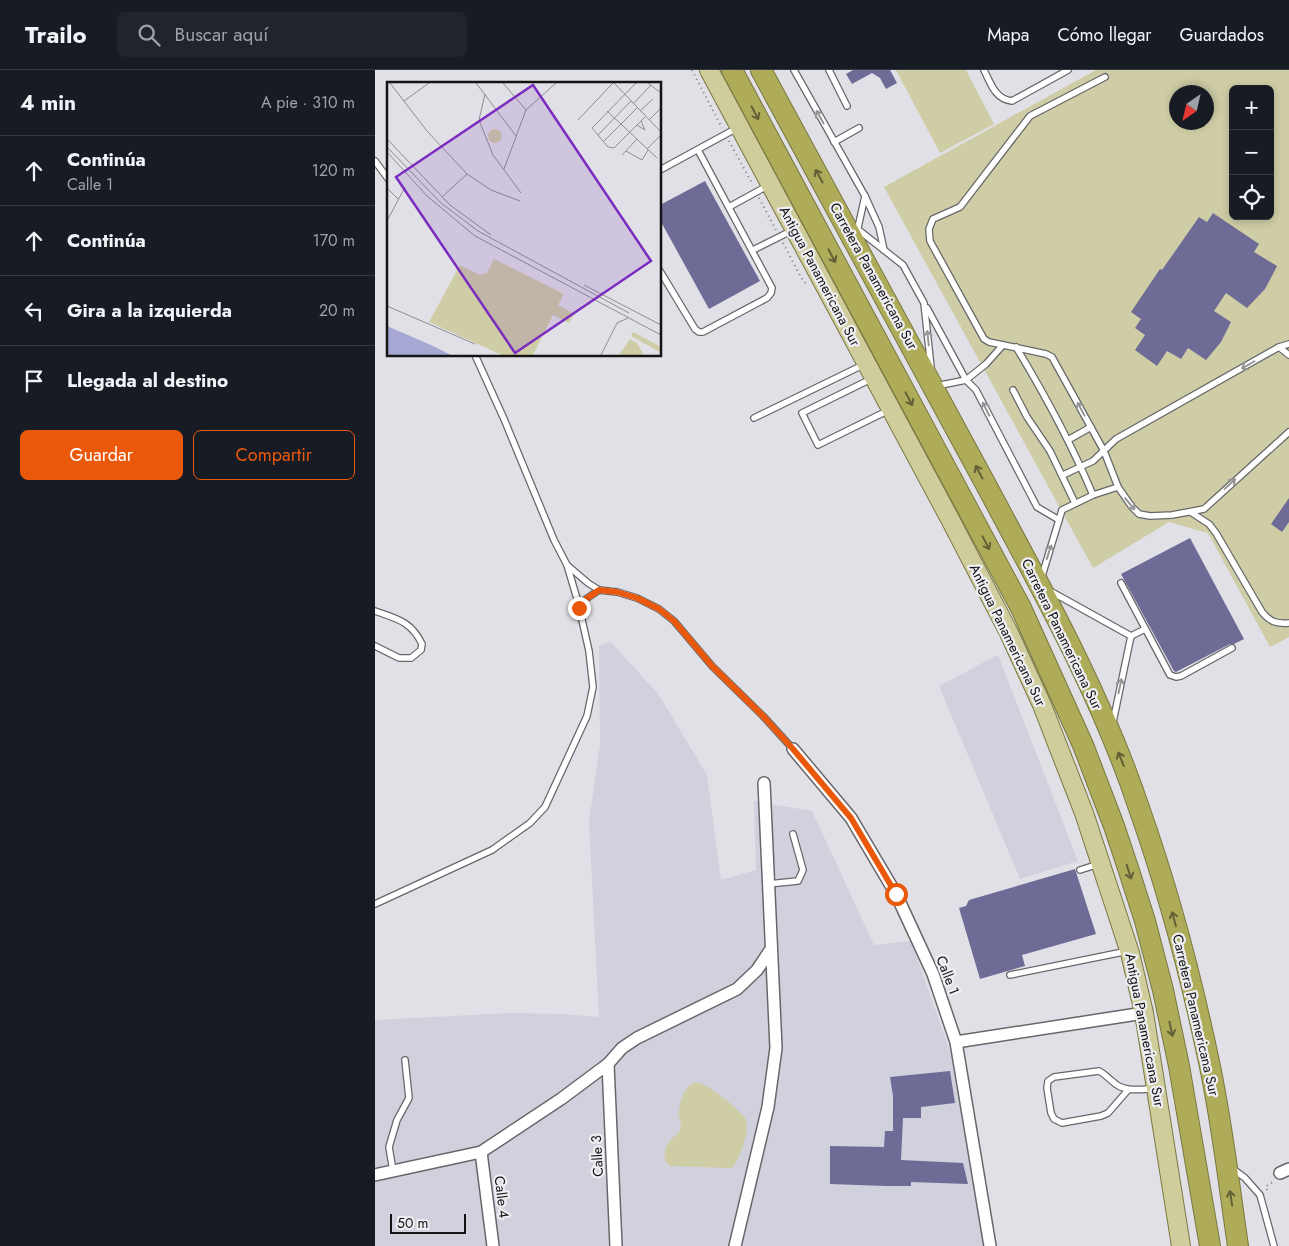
<!DOCTYPE html>
<html lang="es">
<meta charset="utf-8">
<style>
:root{--surface:#171b24;--page:#20242c;--text:#f1f3f6;--muted:#9ea1a6;--line:#363941;--accent:#ea580c}
body{margin:0;font-family:Jost,sans-serif;background:var(--page);color:var(--text)}
.controls{position:absolute;right:15px;top:15px;display:grid;overflow:hidden;border-radius:8px;box-shadow:0 2px 8px #0003}
.controls button{width:45px;height:45px;display:grid;place-items:center;padding:0;border:0;border-bottom:1px solid var(--line);background:var(--surface);color:var(--text);font:25px sans-serif}
.compass{position:absolute;left:794px;top:15px;width:45px;height:45px;border-radius:50%;background:var(--surface);box-shadow:0 2px 8px #0003;rotate:214deg}
.scale{position:absolute;left:15px;bottom:12px;width:76px;box-sizing:border-box;padding-left:5px;border:2px solid #141415;border-top:0;font-size:14px;line-height:18px;white-space:nowrap;color:#141415;-webkit-text-stroke:4px #eeeef3;paint-order:stroke}
.stop{position:absolute;width:15px;height:15px;margin:-11px;border:4px solid #ea580c;border-radius:50%;background:#fff}
.stop.end{background:#ea580c;border-color:#fff;box-shadow:0 1px 5px #0008}
.list{margin:0;padding:0;list-style:none}
h2{display:flex;justify-content:space-between;align-items:center;height:65px;margin:0;padding:0 20px;font-size:21px}
h2 small{font-size:16px;font-weight:400;color:var(--muted)}
.list li{display:grid;grid-template-columns:32px 1fr auto;gap:15px;align-items:center;box-sizing:border-box;height:70px;padding:0 20px;border-top:1px solid var(--line)}
.list b{display:block;font-size:19px;white-space:nowrap}
.list p{margin:0;font-size:16px;white-space:nowrap;color:var(--muted)}
.list em{font-size:16px;font-style:normal;color:var(--muted)}
.actions{display:flex;gap:10px;padding:15px 20px}
.actions a{flex:1;padding:11px 0;border:1px solid var(--accent);border-radius:8px;text-align:center;font-size:18px;color:var(--accent)}
.actions .main{background:var(--accent);color:#fff}
.icon{flex:none;width:28px;height:28px;fill:none;stroke:currentColor;stroke-width:2;stroke-linecap:round;stroke-linejoin:round}
.map{position:relative;flex:none;width:914px;height:1176px;overflow:hidden}
header{display:flex;align-items:center;gap:30px;box-sizing:border-box;height:70px;padding:0 25px;background:var(--surface);border-bottom:1px solid var(--line)}
header strong{font-size:24px}
nav{display:flex;gap:28px;margin-inline-start:auto;font-size:18px}
.search{width:350px;height:45px;background:var(--page);display:flex;align-items:center;gap:12px;box-sizing:border-box;padding:0 18px;border-radius:8px;color:var(--muted);font-size:19px}
main{display:flex}
aside{flex:1;background:var(--surface)}
.map>svg:first-child{display:block}
</style>
<header>
<strong>Trailo</strong>
<div class="search"><svg class="icon" aria-label="search" viewBox="0 0 24 24"><circle cx="10" cy="10" r="6"/><path d="M15 15l6 6"/></svg>Buscar aquí</div>
<nav><a>Mapa</a><a>Cómo llegar</a><a>Guardados</a></nav>
</header>
<main>
<aside>
<h2>4 min<small>A pie · 310 m</small></h2>
<ul class="list">
<li><svg class="icon" aria-label="ahead" viewBox="0 0 24 24"><path d="M12 20V5M6 11l6-6 6 6"/></svg><div><b>Continúa</b><p>Calle 1</p></div><em>120 m</em></li>
<li><svg class="icon" aria-label="ahead" viewBox="0 0 24 24"><path d="M12 20V5M6 11l6-6 6 6"/></svg><div><b>Continúa</b></div><em>170 m</em></li>
<li><svg class="icon" aria-label="left" viewBox="0 0 24 24"><path d="M17 20v-9H6M10 6l-5 5 5 5"/></svg><div><b>Gira a la izquierda</b></div><em>20 m</em></li>
<li><svg class="icon" aria-label="arrive" viewBox="0 0 24 24"><path d="M6 21V4h12l-3 4 3 4H6"/></svg><div><b>Llegada al destino</b></div></li>
</ul>
<div class="actions"><a class="main">Guardar</a><a>Compartir</a></div>
</aside>
<div class="map">
<svg width="914" height="1176" viewBox="0 0 914 1176">
<rect width="100%" height="100%" fill="#e0e0e6"/>
<g fill="#d0d1dd">
<path d="M235,571L284,625L332,705L346,810L381,800L379,731L437,741L499,875L536,871L581,998L611,1176H0V950L136,943L187,944L224,947L214,752L225,675L224,576Z"/>
<path d="M623,585L703,791L645,809L564,616Z"/>
</g>
<g fill="#cecda5" fill-rule="evenodd">
<path d="M521,0H591L619,54L565,83Z"/>
<path d="M721,0H914V567L895,577L833,463L794,452L718,498L509,117ZM858,19H895V146H858ZM802,22H832V52H802Z"/>
<path d="M318,1013C322,1013 326,1013 329,1015C338,1019 368,1042 371,1050C375,1060 365,1090 357,1098L295,1096C290,1092 289,1089 290,1082C292,1067 306,1065 306,1056C306,1051 303,1046 304,1041C305,1030 309,1019 318,1013Z"/>
</g>
<g fill="#6e6c96">
<path d="M478,0H515L522,13L511,19L505,8L497,3L477,14L471,4Z"/>
<path d="M330,111L385,211L334,239L285,150V135Z"/>
<path d="M838,143L884,174L879,182L902,196L899,202L890,219L872,238L851,223L839,241L856,252L846,272L831,290L813,278L806,289L792,281L782,296L760,280L770,265L760,258L766,249L756,242L785,199L787,200L824,147L832,152Z"/>
<path d="M914,428V452L907,462L896,454Z"/>
<path d="M815,468L869,569L859,574H855L801,602L799,601L746,504Z"/>
<path d="M700,799L721,864L647,885L650,896L605,909L584,838L591,836L594,830Z"/>
<path d="M575,1001L580,1033L546,1037V1048H528L526,1090L588,1093L593,1114L536,1112V1116H511L455,1114V1076L509,1077L510,1061H518V1026L515,1007Z"/>
</g>
<g fill="none" stroke-linecap="round" stroke-linejoin="round">
<defs>
<g id="lane">
<path d="M419,0L490,126L482,162"/>
<path d="M454,0L472,36"/>
<path d="M609,0C616,14 620,29 637,31L693,0"/>
<path d="M730,7L655,46L585,137L558,149L554,159L555,171L609,269L614,272L671,284L677,287L729,381L743,417"/>
<path d="M459,72L484,58"/>
<path d="M0,91L14,110"/>
<path d="M285,100L362,58"/>
<path d="M490,126L504,157L509,180"/>
<path d="M354,137L394,115"/>
<path d="M481,158L528,195L549,233L556,297"/>
<path d="M378,180L418,160"/>
<path d="M285,201L320,259L324,262H328L392,228L396,223L397,218L323,80"/>
<path d="M552,238L591,310L611,294L628,275"/>
<path d="M641,277C670,325 696,373 718,425"/>
<path d="M904,277L914,274"/>
<path d="M100,285L129,349L179,470L192,495L213,513L224,520L242,522L262,528L284,539L299,551L337,596L388,646L418,679"/>
<path d="M498,308L427,343L443,375L514,340"/>
<path d="M561,316L591,310L601,320L662,437L684,450"/>
<path d="M638,320L652,347L675,381L700,433"/>
<path d="M379,348L490,294"/>
<path d="M693,370L716,357"/>
<path d="M688,405L718,391L741,369L904,277L914,285"/>
<path d="M817,443L834,454L841,463L887,542C895,552 902,554 914,553"/>
<path d="M667,506L687,440L718,425L743,417L757,437L764,444L775,446L797,445L829,439L914,362"/>
<path d="M746,513L795,605L801,607L806,606L857,578"/>
<path d="M675,521L756,566L738,652"/>
<path d="M204,538L211,529L224,520"/>
<path d="M0,541C22,549 36,551 47,574L46,580L36,588H24L0,576"/>
<path d="M756,566L770,559"/>
<path d="M705,800L724,794"/>
<path d="M393,814L423,811L428,800L418,764"/>
<path d="M0,834L117,780L155,753L170,737L212,646L218,617L214,581L203,532L192,495"/>
<path d="M635,905L753,881"/>
<path d="M753,1020L733,1043L726,1046L687,1053L679,1049L676,1043L672,1018L673,1011L679,1007L724,1001C730,1004 732,1007 737,1011C749,1023 764,1019 780,1019"/>
<path d="M858,1099L870,1108L885,1125L899,1176"/>
<path d="M18,1101L14,1077L22,1050L34,1028L30,990"/>
</g>
<g id="street">
<path d="M418,679L476,748L521,824L558,904L581,972L615,1176"/>
<path d="M581,972L769,943"/>
<path d="M233,994L241,1176"/>
<path d="M106,1082L118,1176"/>
<path d="M905,1103L914,1099"/>
<path d="M0,1105L106,1082L186,1029L233,994L247,978L262,968L362,919L382,900L396,879"/>
<path d="M360,1176L393,1037L401,978L389,713"/>
</g>
<path id="primary" d="M334,0L576,451L634,563L667,635L709,743L755,883L769,943L806,1176"/>
<g id="highway">
<path d="M357,0L646,538L708,675L739,756L754,801L770,851L788,920L804,996L835,1176"/>
<path d="M386,0C461,137 536,274 610,413C666,518 726,624 764,738C793,820 816,906 834,992C847,1052 854,1115 863,1176"/>
</g>
</defs>
<use href="#lane" stroke="#67676b" stroke-width="8"/>
<use href="#street" stroke="#67676b" stroke-width="14"/>
<use href="#primary" stroke="#797741" stroke-width="20"/>
<use href="#highway" stroke="#797741" stroke-width="22"/>
<g stroke="#79797c" stroke-width="2" stroke-dasharray="1 4" stroke-linecap="butt">
<path d="M317,0L347,58"/>
<path d="M354,71L378,115"/>
<path d="M384,128L401,160"/>
<path d="M408,173L428,211L433,215"/>
<path d="M892,1120L891,1116L898,1112"/>
</g>
<use href="#lane" stroke="#fff" stroke-width="5.5"/>
<use href="#street" stroke="#fff" stroke-width="11"/>
<use href="#primary" stroke="#cfcd9b" stroke-width="18"/>
<use href="#highway" stroke="#afac59" stroke-width="20"/>
</g>
<defs><path id="oneway-shaft" d="M-6 0H5M1.5-3L5.5 0L1.5 3" fill="none" stroke-width="1.6" stroke-linecap="round" stroke-linejoin="round" transform="scale(1.25)"/></defs>
<g stroke="#626037">
<use href="#oneway-shaft" transform="translate(380 43) rotate(62)"/>
<use href="#oneway-shaft" transform="translate(444 106) rotate(-119)"/>
<use href="#oneway-shaft" transform="translate(457 186) rotate(62)"/>
<use href="#oneway-shaft" transform="translate(534 329) rotate(62)"/>
<use href="#oneway-shaft" transform="translate(604 402) rotate(-118)"/>
<use href="#oneway-shaft" transform="translate(611 473) rotate(62)"/>
<use href="#oneway-shaft" transform="translate(746 689) rotate(-112)"/>
<use href="#oneway-shaft" transform="translate(754 802) rotate(72)"/>
<use href="#oneway-shaft" transform="translate(799 849) rotate(-105)"/>
<use href="#oneway-shaft" transform="translate(796 959) rotate(78)"/>
<use href="#oneway-shaft" transform="translate(856 1128) rotate(-99)"/>
</g>
<g stroke="#959596">
<use href="#oneway-shaft" transform="translate(445 47) rotate(-119)"/>
<use href="#oneway-shaft" transform="translate(553 268) rotate(-96)"/>
<use href="#oneway-shaft" transform="translate(873 295) rotate(150)"/>
<use href="#oneway-shaft" transform="translate(611 339) rotate(-117)"/>
<use href="#oneway-shaft" transform="translate(706 339) rotate(-118)"/>
<use href="#oneway-shaft" transform="translate(855 414) rotate(-43)"/>
<use href="#oneway-shaft" transform="translate(755 434) rotate(50)"/>
<use href="#oneway-shaft" transform="translate(674 482) rotate(-72)"/>
<use href="#oneway-shaft" transform="translate(745 616) rotate(-78)"/>
</g>
<g fill="none" stroke-linecap="round" stroke-linejoin="round">
<path stroke="#ea580c" stroke-width="6" d="M204,538L211,529L224,520L242,522L262,528L284,539L299,551L337,596L388,646L418,679L476,748L521,824"/>
</g>
<g text-anchor="middle" stroke-width="4.5" stroke-linejoin="round" paint-order="stroke">
<g font-size="14" fill="#141415" stroke="#eeeef3">
<text transform="translate(445 206) rotate(62)" y="5">Antigua Panamericana Sur</text>
<text transform="translate(499 206) rotate(61)" y="5">Carretera Panamericana Sur</text>
<text transform="translate(687 564) rotate(64)" y="5">Carretera Panamericana Sur</text>
<text transform="translate(633 565) rotate(64)" y="5">Antigua Panamericana Sur</text>
<text transform="translate(573 905) rotate(69)" y="5">Calle 1</text>
<text transform="translate(821 945) rotate(77)" y="5">Carretera Panamericana Sur</text>
<text transform="translate(770 960) rotate(79)" y="5">Antigua Panamericana Sur</text>
<text transform="translate(222 1086) rotate(-93)" y="5">Calle 3</text>
<text transform="translate(127 1127) rotate(83)" y="5">Calle 4</text>
</g>
</g>
<g transform="translate(12 12)">
<rect width="274" height="274" fill="#e0e0e6"/>
<path d="M101 54a7 7 0 1 1 14 0a7 7 0 1 1-14 0ZM107,177L177,212L171,223L187,232L182,241L166,233L146,273H115L42,240L73,183L93,193L100,191ZM246,250L274,265L273,270L244,254ZM243,257L250,261L257,273H232Z" fill="#cecda5"/>
<path d="M0,244L44,263L64,273H0Z" fill="#a7a7d3"/>
<path fill="none" stroke="#8e8e92" stroke-width="1" d="M3,1L40,49L80,92L104,108L133,119M89,1L129,54M116,1L139,28M227,1L274,50M249,1L205,46L221,65L227,66L258,35M261,1L274,11M98,12L92,38L106,73L134,111M17,19L42,1M246,22L264,3M220,29L270,76M253,29L266,17M191,38L226,1M262,38L274,26M250,43L258,48L254,39M211,53L244,19M0,57L63,123L104,153M216,60L250,26M0,65L54,121L91,149L242,231M260,67L274,53M239,69L255,78L261,68M0,70L40,114L88,154L274,253M235,73L250,57M117,87L139,28L169,1M0,106L11,117M55,115L80,92M0,139L18,105M197,203L274,243M0,224L88,262M214,273L230,241L241,236"/>
<path fill="#7b2cbf" fill-opacity="0.15" stroke="#7b2cbf" stroke-width="2.5" d="M146,3L264,179L128,271L9,95Z"/>
<rect width="274" height="274" fill="none" stroke="#141415" stroke-width="2.5"/>
</g>
</svg>
<div class="controls">
<button>+</button>
<button>−</button>
<button><svg class="icon" aria-label="locate" viewBox="0 0 24 24"><circle cx="12" cy="12" r="6"/><path d="M12 2v4M12 18v4M2 12h4M18 12h4"/></svg></button>
</div>
<svg class="compass" viewBox="-18 -18 36 36"><path d="M0-13l5 13h-10z" fill="#e53935"/><path d="M0 13l5-13h-10z" fill="#9ea1a6"/></svg>
<div class="scale">50 m</div>
<div class="stop" style="left:521px;top:824px"></div>
<div class="stop end" style="left:204px;top:538px"></div>
</div>
</main>
